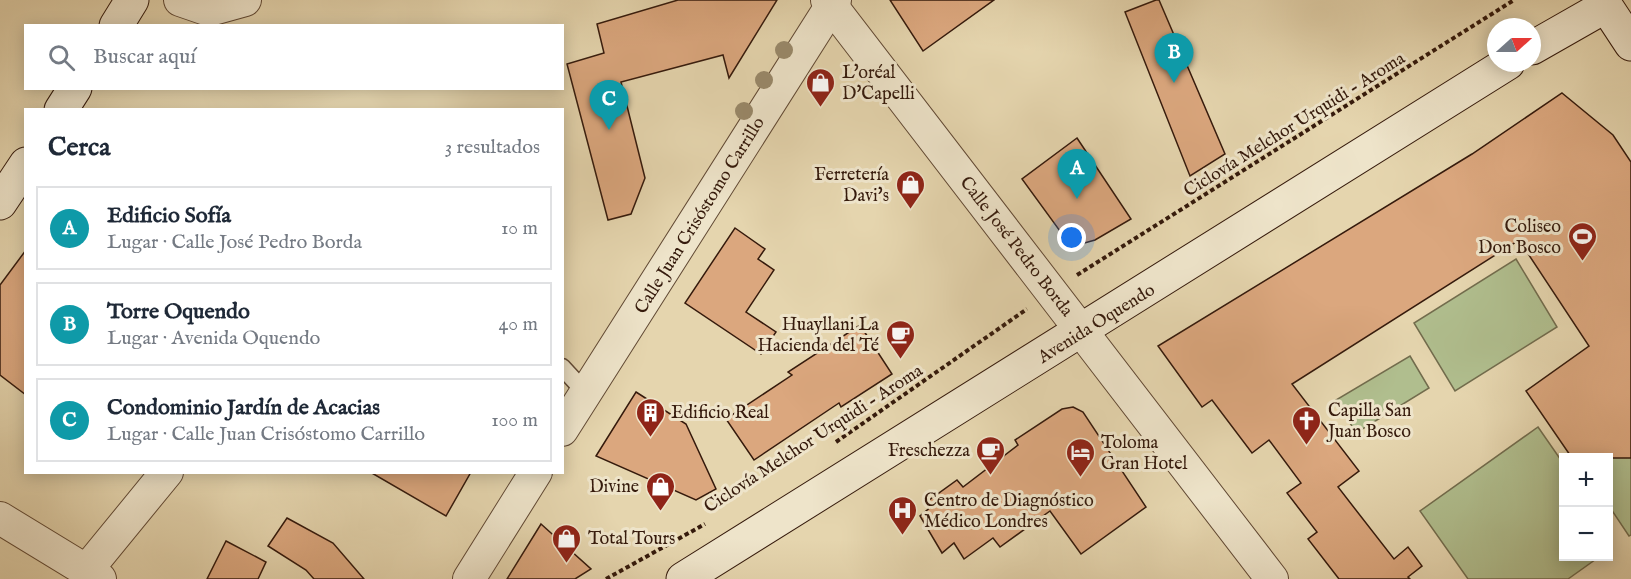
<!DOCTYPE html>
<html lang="es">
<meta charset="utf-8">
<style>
:root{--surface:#fff;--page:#f2f2f3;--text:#1f2937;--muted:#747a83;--line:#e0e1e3;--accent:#0f766e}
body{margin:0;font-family:"IM FELL English",serif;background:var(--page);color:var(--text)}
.controls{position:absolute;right:18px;bottom:18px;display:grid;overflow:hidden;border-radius:0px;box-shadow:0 3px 15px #0003}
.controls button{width:54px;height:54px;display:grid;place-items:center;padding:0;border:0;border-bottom:2px solid var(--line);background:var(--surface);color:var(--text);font:30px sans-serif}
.compass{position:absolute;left:1487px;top:18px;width:54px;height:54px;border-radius:50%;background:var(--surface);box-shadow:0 3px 15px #0003;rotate:69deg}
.you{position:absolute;left:1072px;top:238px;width:21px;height:21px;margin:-15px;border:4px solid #fff;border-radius:50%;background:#1a73e8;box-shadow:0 0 0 9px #1a73e833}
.badge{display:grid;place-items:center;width:39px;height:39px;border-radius:50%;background:var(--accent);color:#fff;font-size:20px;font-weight:700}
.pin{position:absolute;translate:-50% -50px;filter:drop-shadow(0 2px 3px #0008)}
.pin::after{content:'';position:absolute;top:32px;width:21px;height:18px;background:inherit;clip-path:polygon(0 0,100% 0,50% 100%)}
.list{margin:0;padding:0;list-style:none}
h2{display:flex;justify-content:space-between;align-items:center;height:78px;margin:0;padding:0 24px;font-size:26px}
h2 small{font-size:20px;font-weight:400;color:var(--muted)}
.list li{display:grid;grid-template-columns:39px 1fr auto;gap:18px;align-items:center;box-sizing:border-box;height:84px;margin:0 12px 12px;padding:0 12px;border:2px solid var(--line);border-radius:0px}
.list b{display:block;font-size:22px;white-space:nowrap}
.list p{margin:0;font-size:20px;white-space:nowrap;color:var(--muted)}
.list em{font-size:20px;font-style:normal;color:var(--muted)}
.icon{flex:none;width:33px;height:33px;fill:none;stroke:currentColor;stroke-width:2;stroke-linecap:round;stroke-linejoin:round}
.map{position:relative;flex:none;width:1631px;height:579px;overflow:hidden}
.search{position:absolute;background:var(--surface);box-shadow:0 3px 15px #0003;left:24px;top:24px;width:540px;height:66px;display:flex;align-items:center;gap:15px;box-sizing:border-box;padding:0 21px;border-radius:0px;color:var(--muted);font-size:22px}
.panel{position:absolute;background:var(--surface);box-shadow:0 3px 15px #0003;left:24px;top:108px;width:540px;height:366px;border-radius:0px}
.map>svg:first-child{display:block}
</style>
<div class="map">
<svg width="1631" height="579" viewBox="0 0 1631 579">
<rect width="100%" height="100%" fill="#e5d5ae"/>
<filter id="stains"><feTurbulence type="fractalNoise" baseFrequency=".00333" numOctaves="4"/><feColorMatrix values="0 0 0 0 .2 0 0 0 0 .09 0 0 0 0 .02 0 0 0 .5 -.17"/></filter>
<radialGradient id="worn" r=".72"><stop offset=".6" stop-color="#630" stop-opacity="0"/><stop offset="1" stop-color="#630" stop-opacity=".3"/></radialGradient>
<g fill="#b0be8e" stroke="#726c4d" stroke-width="1.5">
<path d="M1516,259L1557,327L1455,391L1414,323Z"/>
<path d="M1410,356L1429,388L1356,433L1336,400Z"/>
<path d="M1631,362V535L1629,536L1609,506L1608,458Z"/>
<path d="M1538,427L1563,463L1564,556L1599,557L1568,579H1468L1420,511Z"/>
</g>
<g fill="#dba77e" stroke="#351a0c" stroke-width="1.5">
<path d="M678,0H777L729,78L723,55L621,82L645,178L631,214L608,220L567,64L604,53L597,24Z"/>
<path d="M890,0H994L923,51Z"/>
<path d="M1156,0H1159L1225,154L1190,176L1125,12Z"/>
<path d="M1562,93L1613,135L1631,162V458H1572L1526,391L1589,346L1519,240L1292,384L1359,471L1338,487L1394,559L1408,547L1422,566L1408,577L1410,579H1339L1308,539L1317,532L1287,493L1301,483L1269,440L1252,453L1212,400L1202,407L1158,346L1472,154Z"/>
<path d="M1077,138L1131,219L1095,240L1081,244L1065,238L1022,179Z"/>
<path d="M735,228L765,249L758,259L774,270L746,312L776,332L761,354L685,303Z"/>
<path d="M26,250V395L0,375V285Z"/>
<path d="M860,325L892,374L841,407L839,403L754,460L726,419L792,375L788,372Z"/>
<path d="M636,392L686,424L716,489L696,500L596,456Z"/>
<path d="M1073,407L1083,412L1146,507L1081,554L1050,511L1000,547L993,538L964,559L954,543L942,553L920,516L932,506L928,501L957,480L963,487L1018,445L1015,440L1062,409Z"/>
<path d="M370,472H471L446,516Z"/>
<path d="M287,518L333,543L364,579H314L306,570L268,546Z"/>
<path d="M541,524L591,569L575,579H507Z"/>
<path d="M226,541L266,562L258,579H207Z"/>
</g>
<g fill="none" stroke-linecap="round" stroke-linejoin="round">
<defs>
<path id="service" d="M562,367L586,393"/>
<g id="minor">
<path d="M180,0L209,10L245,0"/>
<path d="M827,0L1272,579"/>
<path d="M562,430L835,0"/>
<path d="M0,518L100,579"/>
<path d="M86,571L167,472"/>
<path d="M469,579L536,472"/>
</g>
<g id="secondary">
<path d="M1602,0L1631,44"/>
<path d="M116,26L132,0"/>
<path d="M1532,48L1604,7"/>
<path d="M61,110L75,88"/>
<path d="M0,203L26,164"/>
<path d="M683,579L1508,63"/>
</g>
</defs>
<use href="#service" stroke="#614934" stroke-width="19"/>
<use href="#minor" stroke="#614934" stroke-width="34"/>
<use href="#secondary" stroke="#351a0c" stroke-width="35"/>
<g stroke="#351a0c" stroke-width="4" stroke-dasharray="4.5 3" stroke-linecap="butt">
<path d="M1077,275L1514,0"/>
<path d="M836,442L1027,309"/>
<path d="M606,579L705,524"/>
</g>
<use href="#service" stroke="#eee4ca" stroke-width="16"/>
<use href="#minor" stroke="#eee4ca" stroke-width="32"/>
<use href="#secondary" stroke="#eee4ca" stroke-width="33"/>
</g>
<g fill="#99896a">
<circle cx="784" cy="50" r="9"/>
<circle cx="764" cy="80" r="9"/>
<circle cx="744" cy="111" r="9"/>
</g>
<defs>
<symbol id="shop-pin" viewBox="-11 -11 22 30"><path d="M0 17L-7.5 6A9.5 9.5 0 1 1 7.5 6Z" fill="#8f2418" stroke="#eee4ca"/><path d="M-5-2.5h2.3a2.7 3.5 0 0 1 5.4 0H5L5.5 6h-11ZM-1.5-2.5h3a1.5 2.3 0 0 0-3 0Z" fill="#fff"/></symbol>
<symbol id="stadium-pin" viewBox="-11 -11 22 30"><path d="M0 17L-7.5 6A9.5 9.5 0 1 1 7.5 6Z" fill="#8f2418" stroke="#eee4ca"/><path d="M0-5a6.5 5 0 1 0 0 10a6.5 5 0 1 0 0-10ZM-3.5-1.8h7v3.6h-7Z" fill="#fff"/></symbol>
<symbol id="cafe-pin" viewBox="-11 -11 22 30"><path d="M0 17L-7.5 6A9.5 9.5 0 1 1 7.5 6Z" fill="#8f2418" stroke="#eee4ca"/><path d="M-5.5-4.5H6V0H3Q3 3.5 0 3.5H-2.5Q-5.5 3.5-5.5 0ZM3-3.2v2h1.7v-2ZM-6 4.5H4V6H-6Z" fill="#fff"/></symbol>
<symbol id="building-pin" viewBox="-11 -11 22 30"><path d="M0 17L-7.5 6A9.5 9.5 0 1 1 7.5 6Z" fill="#8f2418" stroke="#eee4ca"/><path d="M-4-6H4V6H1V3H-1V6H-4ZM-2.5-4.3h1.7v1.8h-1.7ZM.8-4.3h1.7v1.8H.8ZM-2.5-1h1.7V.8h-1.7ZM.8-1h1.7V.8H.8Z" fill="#fff"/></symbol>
<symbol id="church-pin" viewBox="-11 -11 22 30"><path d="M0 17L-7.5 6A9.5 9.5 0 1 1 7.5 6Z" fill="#8f2418" stroke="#eee4ca"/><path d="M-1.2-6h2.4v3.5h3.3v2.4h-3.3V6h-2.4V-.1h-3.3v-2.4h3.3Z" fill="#fff"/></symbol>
<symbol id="hotel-pin" viewBox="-11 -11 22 30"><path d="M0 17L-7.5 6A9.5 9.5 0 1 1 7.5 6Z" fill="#8f2418" stroke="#eee4ca"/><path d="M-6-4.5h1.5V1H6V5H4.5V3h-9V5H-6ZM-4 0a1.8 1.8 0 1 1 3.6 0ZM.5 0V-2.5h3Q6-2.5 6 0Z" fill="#fff"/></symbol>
<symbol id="hospital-pin" viewBox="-11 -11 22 30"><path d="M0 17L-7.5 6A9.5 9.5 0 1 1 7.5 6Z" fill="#8f2418" stroke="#eee4ca"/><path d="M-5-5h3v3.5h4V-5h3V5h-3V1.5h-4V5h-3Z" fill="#fff"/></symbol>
</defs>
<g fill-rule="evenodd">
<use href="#shop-pin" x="804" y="66" width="33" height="45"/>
<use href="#shop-pin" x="894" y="168" width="33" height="45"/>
<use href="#stadium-pin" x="1566" y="220" width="33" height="45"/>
<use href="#cafe-pin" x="884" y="318" width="33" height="45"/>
<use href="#building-pin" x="634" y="396" width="33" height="45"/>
<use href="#church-pin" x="1290" y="404" width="33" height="45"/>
<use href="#cafe-pin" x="974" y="434" width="33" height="45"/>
<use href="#hotel-pin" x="1064" y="436" width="33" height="45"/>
<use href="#shop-pin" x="644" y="470" width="33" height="45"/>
<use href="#hospital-pin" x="886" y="494" width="33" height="45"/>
<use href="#shop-pin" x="550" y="522" width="33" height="45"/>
</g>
<g text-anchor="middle" stroke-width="6" stroke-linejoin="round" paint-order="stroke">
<g font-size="18" fill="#351a0c" stroke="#eee4ca" text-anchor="start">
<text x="842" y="78">L'oréal<tspan x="842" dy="21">D'Capelli</tspan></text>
<text x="889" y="180" text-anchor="end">Ferretería<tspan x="889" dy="21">Davi's</tspan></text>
<text x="1561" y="232" text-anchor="end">Coliseo<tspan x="1561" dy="21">Don Bosco</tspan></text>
<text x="879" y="330" text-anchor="end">Huayllani La<tspan x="879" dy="21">Hacienda del Té</tspan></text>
<text x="1328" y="416">Capilla San<tspan x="1328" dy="21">Juan Bosco</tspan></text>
<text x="671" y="418">Edificio Real</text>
<text x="1101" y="448">Toloma<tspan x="1101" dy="21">Gran Hotel</tspan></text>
<text x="970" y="456" text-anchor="end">Freschezza</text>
<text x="639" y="492" text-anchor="end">Divine</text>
<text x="924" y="506">Centro de Diagnóstico<tspan x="924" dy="21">Médico Londres</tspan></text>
<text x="588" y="544">Total Tours</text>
</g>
<g font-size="18" fill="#351a0c" stroke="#eee4ca">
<text transform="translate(1294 124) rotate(-32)" y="6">Ciclovía Melchor Urquidi - Aroma</text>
<text transform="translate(699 215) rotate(-58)" y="6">Calle Juan Crisóstomo Carrillo</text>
<text transform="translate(1017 246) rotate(52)" y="6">Calle José Pedro Borda</text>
<text transform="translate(1096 323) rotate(-32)" y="6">Avenida Oquendo</text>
<text transform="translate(813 438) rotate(-33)" y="6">Ciclovía Melchor Urquidi - Aroma</text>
</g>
</g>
<rect width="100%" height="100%" filter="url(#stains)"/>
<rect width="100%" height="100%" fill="url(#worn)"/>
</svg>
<div class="controls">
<button>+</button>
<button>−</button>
</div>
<svg class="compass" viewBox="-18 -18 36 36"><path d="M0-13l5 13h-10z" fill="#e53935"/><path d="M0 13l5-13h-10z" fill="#747a83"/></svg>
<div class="you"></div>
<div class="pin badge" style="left:1077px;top:199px;background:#0f9aa8">A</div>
<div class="pin badge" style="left:1174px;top:83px;background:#0f9aa8">B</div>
<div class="pin badge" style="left:609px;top:130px;background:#0f9aa8">C</div>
<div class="search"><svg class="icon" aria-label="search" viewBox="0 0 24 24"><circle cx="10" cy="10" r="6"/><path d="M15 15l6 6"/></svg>Buscar aquí</div>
<section class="panel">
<h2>Cerca<small>3 resultados</small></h2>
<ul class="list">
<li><span class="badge" style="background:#0f9aa8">A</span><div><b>Edificio Sofía</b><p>Lugar · Calle José Pedro Borda</p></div><em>10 m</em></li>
<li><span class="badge" style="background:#0f9aa8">B</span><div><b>Torre Oquendo</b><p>Lugar · Avenida Oquendo</p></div><em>40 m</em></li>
<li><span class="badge" style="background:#0f9aa8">C</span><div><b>Condominio Jardín de Acacias</b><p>Lugar · Calle Juan Crisóstomo Carrillo</p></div><em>100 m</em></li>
</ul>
</section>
</div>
